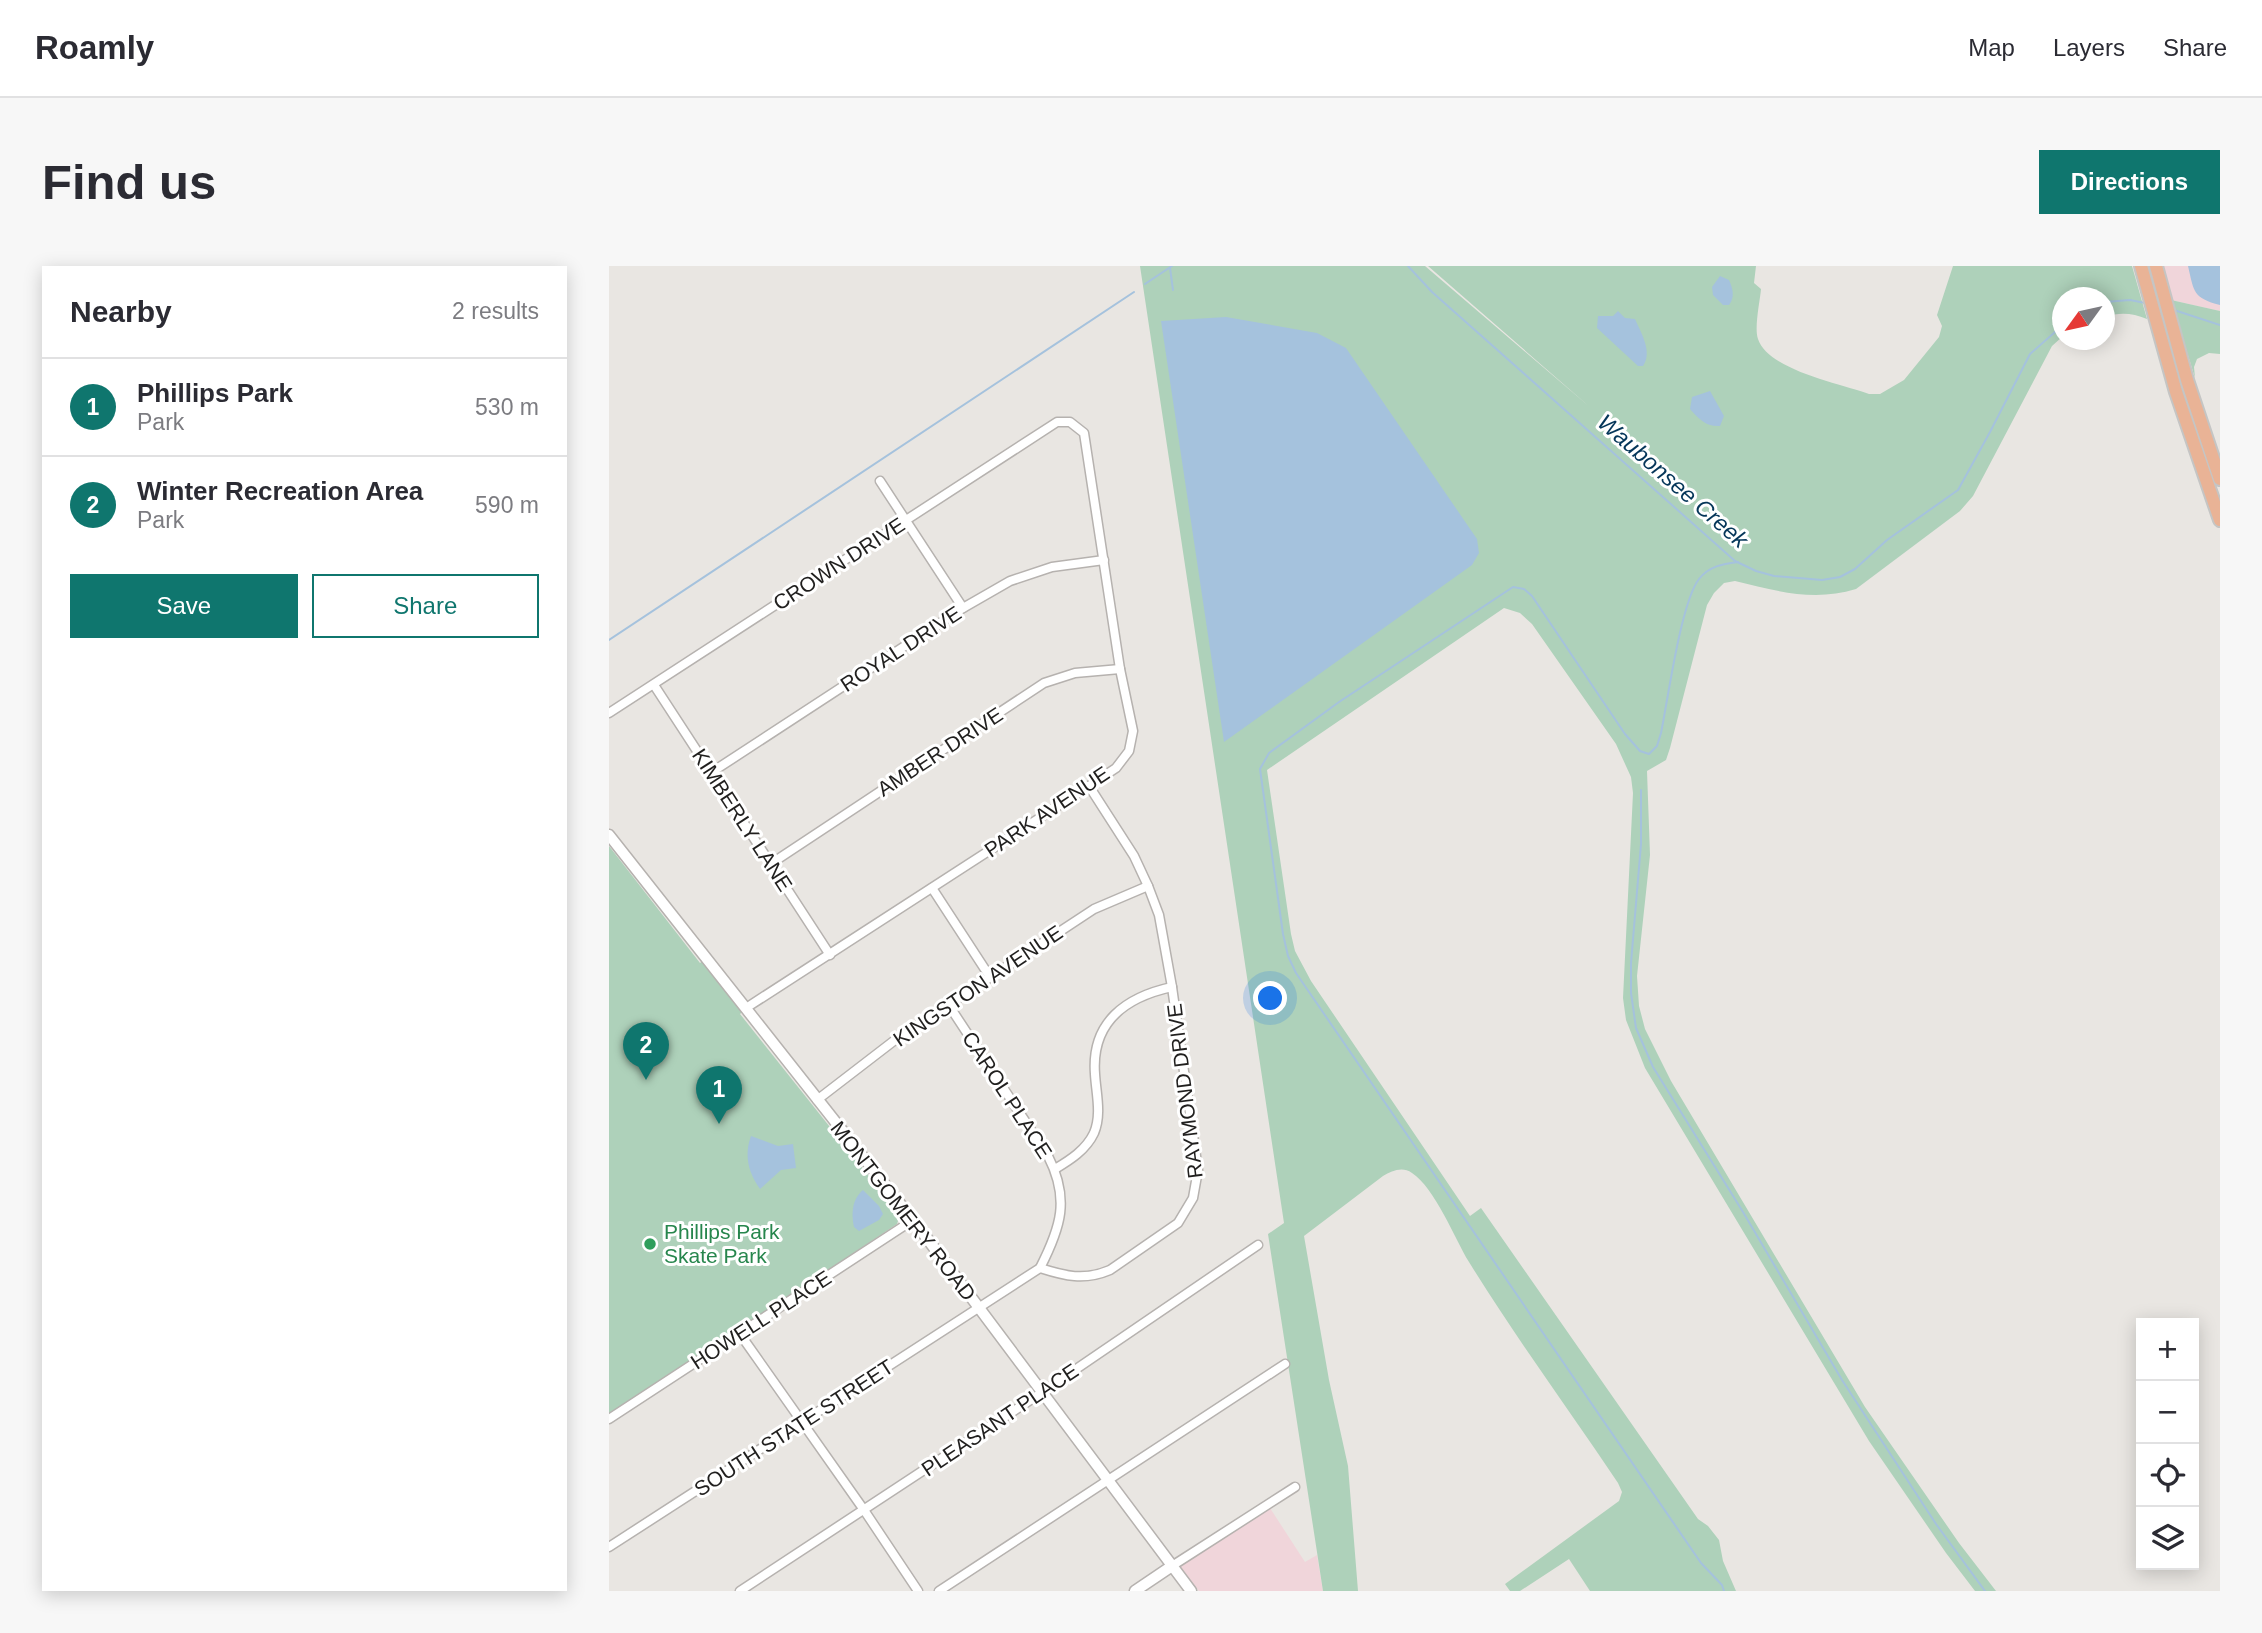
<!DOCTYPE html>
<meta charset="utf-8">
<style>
:root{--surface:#fff;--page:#f7f7f7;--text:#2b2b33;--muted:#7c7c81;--line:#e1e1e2;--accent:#0f766e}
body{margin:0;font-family:Arial,sans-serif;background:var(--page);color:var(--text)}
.controls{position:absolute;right:21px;bottom:21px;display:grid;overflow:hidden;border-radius:0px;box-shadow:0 4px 18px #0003}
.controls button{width:63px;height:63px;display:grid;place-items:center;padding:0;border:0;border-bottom:2px solid var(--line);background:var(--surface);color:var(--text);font:35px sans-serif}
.compass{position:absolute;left:1443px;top:21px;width:63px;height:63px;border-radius:50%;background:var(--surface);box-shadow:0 4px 18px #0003;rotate:237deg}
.you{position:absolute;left:662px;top:733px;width:24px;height:24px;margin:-18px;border:5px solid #fff;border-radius:50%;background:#1a73e8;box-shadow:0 0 0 10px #1a73e833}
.badge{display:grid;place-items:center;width:46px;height:46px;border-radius:50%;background:var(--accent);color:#fff;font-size:23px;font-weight:700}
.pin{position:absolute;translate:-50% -58px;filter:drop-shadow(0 2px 4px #0008)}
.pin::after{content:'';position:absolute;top:37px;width:24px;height:21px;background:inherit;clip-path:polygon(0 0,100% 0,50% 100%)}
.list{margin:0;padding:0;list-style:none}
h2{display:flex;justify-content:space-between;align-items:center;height:91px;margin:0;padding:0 28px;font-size:30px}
h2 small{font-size:23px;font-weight:400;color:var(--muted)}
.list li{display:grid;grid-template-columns:46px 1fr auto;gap:21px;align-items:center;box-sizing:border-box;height:98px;padding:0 28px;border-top:2px solid var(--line)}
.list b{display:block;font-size:26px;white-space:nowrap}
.list p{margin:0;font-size:23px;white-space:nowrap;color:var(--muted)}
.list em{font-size:23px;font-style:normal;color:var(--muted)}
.actions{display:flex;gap:14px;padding:21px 28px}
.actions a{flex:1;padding:16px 0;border:2px solid var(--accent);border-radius:0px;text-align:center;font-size:24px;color:var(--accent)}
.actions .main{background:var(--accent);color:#fff}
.icon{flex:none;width:38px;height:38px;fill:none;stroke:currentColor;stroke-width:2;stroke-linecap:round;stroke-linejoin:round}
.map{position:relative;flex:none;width:1611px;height:1325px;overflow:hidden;border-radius:0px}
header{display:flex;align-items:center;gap:42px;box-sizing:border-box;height:98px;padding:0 35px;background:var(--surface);border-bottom:2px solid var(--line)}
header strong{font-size:33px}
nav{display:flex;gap:38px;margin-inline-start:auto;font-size:24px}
.intro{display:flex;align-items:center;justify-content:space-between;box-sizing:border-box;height:168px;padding:0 42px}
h1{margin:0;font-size:49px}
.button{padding:18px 32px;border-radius:0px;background:var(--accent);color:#fff;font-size:24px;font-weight:700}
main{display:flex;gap:42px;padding:0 42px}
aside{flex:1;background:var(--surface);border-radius:0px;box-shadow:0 4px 18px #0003}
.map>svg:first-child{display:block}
</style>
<header>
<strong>Roamly</strong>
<nav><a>Map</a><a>Layers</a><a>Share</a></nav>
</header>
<div class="intro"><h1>Find us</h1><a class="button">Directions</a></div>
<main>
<aside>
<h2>Nearby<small>2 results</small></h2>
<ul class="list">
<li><span class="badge">1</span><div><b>Phillips Park</b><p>Park</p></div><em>530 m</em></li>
<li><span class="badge">2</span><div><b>Winter Recreation Area</b><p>Park</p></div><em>590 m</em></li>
</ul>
<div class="actions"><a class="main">Save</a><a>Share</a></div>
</aside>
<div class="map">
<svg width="1611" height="1325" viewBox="0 0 1611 1325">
<rect width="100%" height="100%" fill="#e9e6e2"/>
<g fill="#f0d5da">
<path d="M1554,0H1611V45L1562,34Z"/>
<path d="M661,1242L696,1296L708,1289L714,1325H590L571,1300Z"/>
</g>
<g fill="#aed1ba">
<path d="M531,0H816L982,142L819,0H1147L1145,17L1152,23C1151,35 1145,62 1149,73C1159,104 1232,118 1260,128H1271L1295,114L1330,71L1333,60L1328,49L1344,0H1523L1538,53C1523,47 1511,46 1496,51V32H1454L1453,71L1443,80L1364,230L1351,245L1247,323C1205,336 1167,325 1126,315L1115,317L1105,327L1098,339L1061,482L1057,494L1038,505L1041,589L1028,710L1030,740L1036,763L1062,815L1256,1141L1350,1277L1387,1325H1366L1337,1287L1260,1175L1036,802L1017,754L1014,732L1024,527L1022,511L1007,478L923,358L911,347L895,342L658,504L682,668L686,685L702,715L861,950L872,942L1089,1253L1099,1260L1110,1274L1114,1295L1127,1325H981L960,1293L911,1325H901L896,1318L1010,1235L1013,1226L1009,1217C960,1144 907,1072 860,996C846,973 826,922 803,907C793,900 783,905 774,910L695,970L720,1114L739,1200L749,1325H714L659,968L675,957Z"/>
<path d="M1562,34L1611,45V88L1600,87L1588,93L1585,101L1586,112Z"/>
<path d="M0,580L91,697L95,694L137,742L131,748L291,949L288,958L0,1151Z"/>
</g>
<g fill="#a5c2dd">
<path d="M1579,0H1611V39C1584,32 1585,26 1579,0Z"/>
<path d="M1111,10L1120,14C1124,23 1126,31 1120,39H1114L1104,29L1103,21Z"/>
<path d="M1009,45L1016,52L1026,53C1032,67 1044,86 1034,100H1029L988,62L989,50H1004Z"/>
<path d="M617,51L708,67L737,82L868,273L870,287L863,299L615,476L552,55Z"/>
<path d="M1101,125L1115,150L1111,160C1097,161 1090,153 1081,143L1083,131Z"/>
<path d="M142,870L169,880L184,878L187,902L172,904L151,923C139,906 135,889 142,870Z"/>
<path d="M254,924L270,940L274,948L270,954L250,965L245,961C242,948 243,933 254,924Z"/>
</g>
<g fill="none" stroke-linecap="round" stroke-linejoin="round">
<g stroke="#a5c2dd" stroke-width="2">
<path d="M799,0L823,26L1126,295L1147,305L1165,310L1213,314L1231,311L1246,303L1278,274L1349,224L1381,166L1421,88L1454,59"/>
<path d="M561,2L564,24"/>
<path d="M536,18L563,0"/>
<path d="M1496,36L1521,34L1536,37"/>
<path d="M1565,44L1611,59"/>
<path d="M0,374L525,26"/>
<path d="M1032,524V578L1022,697V727L1027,762L1044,801L1134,946L1233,1114L1327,1258L1376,1325"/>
<path d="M1115,1325L1113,1319L1092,1297L687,707L679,690L674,668L651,503L660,487L730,436L904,321L915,323L923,330L1016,468L1031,485L1040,488L1048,480L1052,467C1059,433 1072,336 1090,313C1100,300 1114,298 1129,296"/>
</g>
<defs>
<g id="minor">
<path d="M271,215L354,342"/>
<path d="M45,419L221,689"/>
<path d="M0,447L448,156H461L475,167L511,403L524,465L520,485L507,502L480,520L137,742"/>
<path d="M103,506L354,342L401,315L443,301L495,294"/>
<path d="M163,597L435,417L466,407L511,403"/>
<path d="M323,622L381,711"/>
<path d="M208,834L286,774L485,643L539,620"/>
<path d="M446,903C461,894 477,884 485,867C493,848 487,827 486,808C482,756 517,731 563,721"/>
<path d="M431,1002C456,1010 475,1015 501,1004L569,957L584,932L589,904L563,721L550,649L539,620L525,590L480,520"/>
<path d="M131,1068L255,1244L309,1325"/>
<path d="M0,1153L304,954"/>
<path d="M0,1281L431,1002C452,961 461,933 439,890L339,738"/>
<path d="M563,1300L686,1221"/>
<path d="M131,1325L432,1127L649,979"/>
<path d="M330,1325L676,1098"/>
</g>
<g id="tertiary">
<path d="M0,569L311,963L582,1325"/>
<path d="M526,1325L563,1300"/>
</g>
<g id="primary">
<path d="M1532,0L1567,126L1611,254"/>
<path d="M1547,0L1578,114L1611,213"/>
</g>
</defs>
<use href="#minor" stroke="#b6b2af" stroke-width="11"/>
<use href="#tertiary" stroke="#b6b2af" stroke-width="13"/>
<use href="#primary" stroke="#c5c5c4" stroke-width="16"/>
<use href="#minor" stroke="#fff" stroke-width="8"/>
<use href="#tertiary" stroke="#fff" stroke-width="10"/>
<use href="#primary" stroke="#e9b396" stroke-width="12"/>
</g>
<circle fill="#2e9e5b" stroke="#fff" stroke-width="2.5" cx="41" cy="978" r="7"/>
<g text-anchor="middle" stroke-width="6" stroke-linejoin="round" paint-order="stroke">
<g font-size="21" fill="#201f1e" stroke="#fff">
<text transform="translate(230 298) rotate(-33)" y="7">CROWN DRIVE</text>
<text transform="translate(292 383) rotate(-33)" y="7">ROYAL DRIVE</text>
<text transform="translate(331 486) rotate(-33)" y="7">AMBER DRIVE</text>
<text transform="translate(438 546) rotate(-34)" y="7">PARK AVENUE</text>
<text transform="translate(133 554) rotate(57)" y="7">KIMBERLY LANE</text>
<text transform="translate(369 720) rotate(-34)" y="7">KINGSTON AVENUE</text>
<text transform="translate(576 825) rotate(-97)" y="7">RAYMOND DRIVE</text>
<text transform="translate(398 829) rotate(57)" y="7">CAROL PLACE</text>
<text transform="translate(294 945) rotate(52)" y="7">MONTGOMERY ROAD</text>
<text transform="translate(152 1054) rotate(-33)" y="7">HOWELL PLACE</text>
<text transform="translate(391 1154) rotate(-34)" y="7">PLEASANT PLACE</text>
<text transform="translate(185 1162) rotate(-33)" y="7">SOUTH STATE STREET</text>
</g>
<g font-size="21" fill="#27864d" stroke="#fff" text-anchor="start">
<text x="55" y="973">Phillips Park<tspan x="55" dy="24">Skate Park</tspan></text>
</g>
<g font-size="23" font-style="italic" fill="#053659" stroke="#fff">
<text transform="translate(1064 215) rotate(41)" y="8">Waubonsee Creek</text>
</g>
</g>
</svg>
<div class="controls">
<button>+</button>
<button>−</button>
<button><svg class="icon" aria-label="locate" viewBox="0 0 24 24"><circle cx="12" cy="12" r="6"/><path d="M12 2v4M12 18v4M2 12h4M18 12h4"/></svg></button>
<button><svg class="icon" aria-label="layers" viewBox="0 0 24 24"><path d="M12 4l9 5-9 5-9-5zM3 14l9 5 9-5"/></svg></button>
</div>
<svg class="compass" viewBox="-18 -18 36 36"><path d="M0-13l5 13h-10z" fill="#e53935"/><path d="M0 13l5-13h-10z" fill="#7c7c81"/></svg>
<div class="you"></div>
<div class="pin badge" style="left:110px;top:858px">1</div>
<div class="pin badge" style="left:37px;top:814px">2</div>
</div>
</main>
